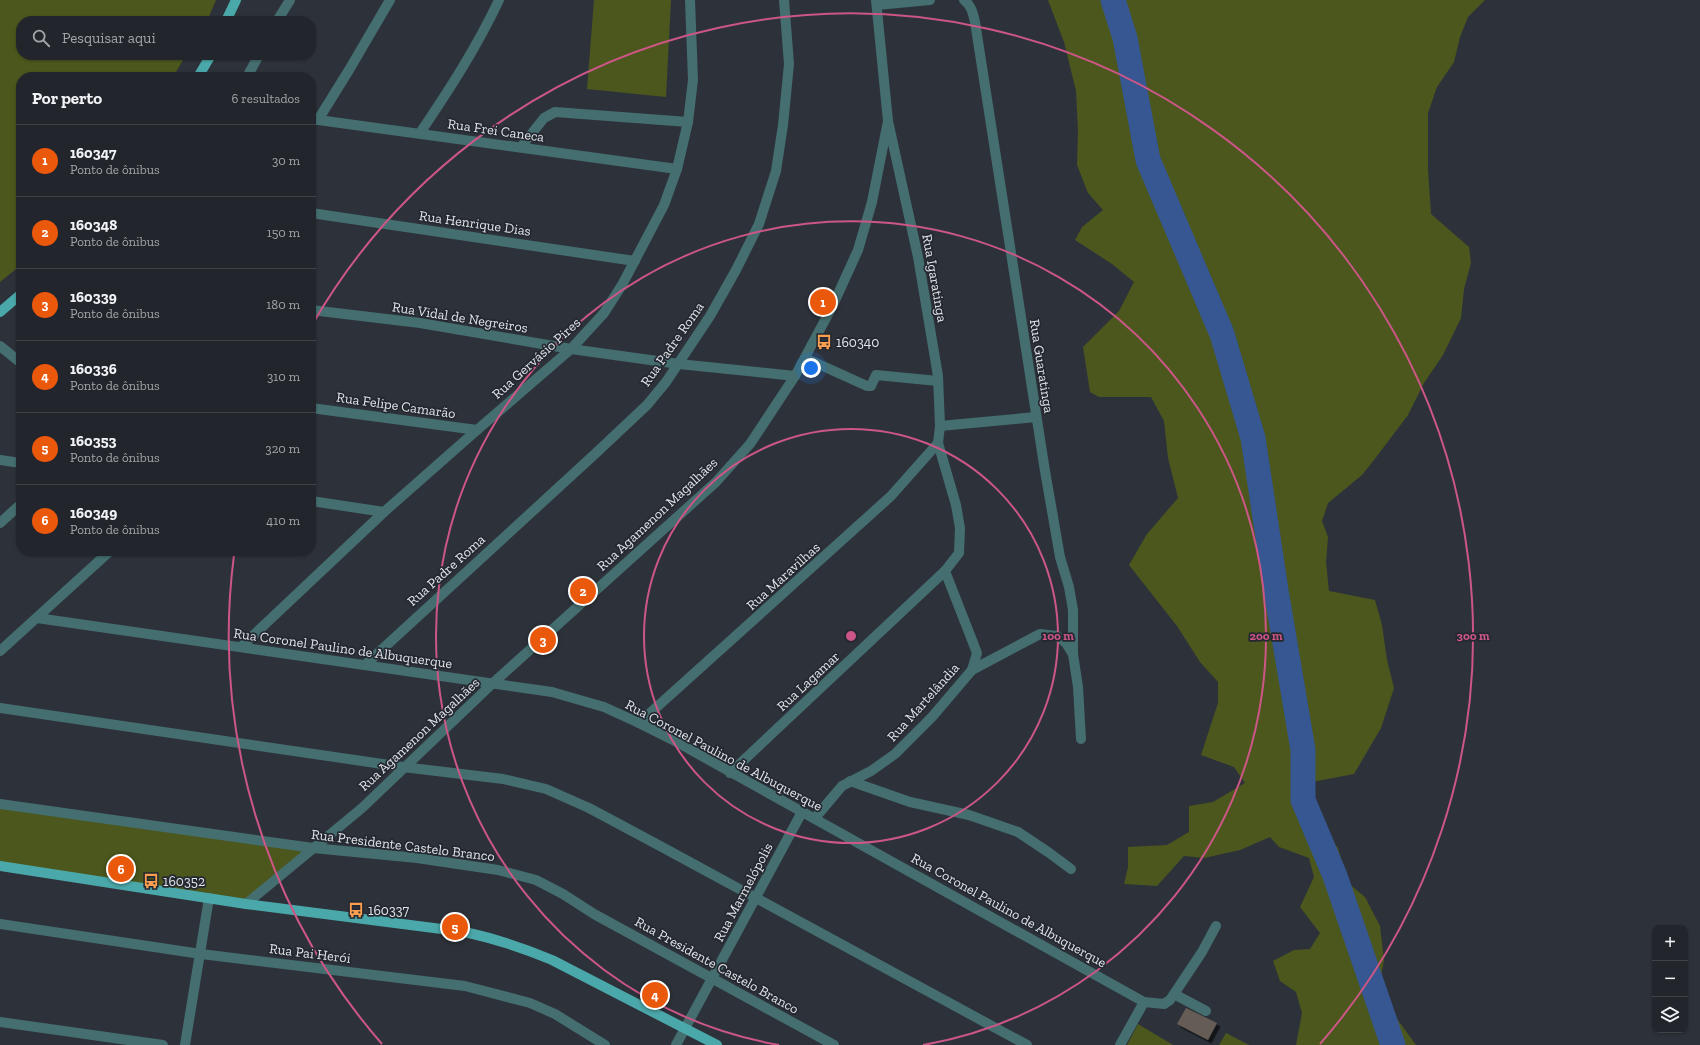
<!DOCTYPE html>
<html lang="pt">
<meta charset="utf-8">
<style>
:root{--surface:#22262c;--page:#2a2e34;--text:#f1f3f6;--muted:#a2a5a9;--line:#3f4348;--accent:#ea580c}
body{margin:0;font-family:"Zilla Slab",serif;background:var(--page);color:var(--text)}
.controls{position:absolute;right:12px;bottom:12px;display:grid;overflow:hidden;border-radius:8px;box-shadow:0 1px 3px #0004}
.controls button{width:36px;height:36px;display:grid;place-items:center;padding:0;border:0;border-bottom:1px solid var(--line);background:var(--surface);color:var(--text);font:20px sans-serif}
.you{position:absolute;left:811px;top:368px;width:14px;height:14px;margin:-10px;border:3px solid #fff;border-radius:50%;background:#1a73e8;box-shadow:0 0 0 6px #1a73e833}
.badge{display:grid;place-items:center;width:26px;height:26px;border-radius:50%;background:var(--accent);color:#fff;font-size:13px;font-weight:700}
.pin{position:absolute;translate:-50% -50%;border:2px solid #fff;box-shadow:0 1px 4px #0006}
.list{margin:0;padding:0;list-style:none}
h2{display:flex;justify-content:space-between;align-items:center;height:52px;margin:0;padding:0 16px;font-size:17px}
h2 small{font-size:13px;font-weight:400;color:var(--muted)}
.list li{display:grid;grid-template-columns:26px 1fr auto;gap:12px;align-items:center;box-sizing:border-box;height:72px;padding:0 16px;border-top:1px solid var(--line)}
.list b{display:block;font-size:15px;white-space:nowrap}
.list p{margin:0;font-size:13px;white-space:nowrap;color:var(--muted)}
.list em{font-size:13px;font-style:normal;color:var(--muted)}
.icon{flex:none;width:22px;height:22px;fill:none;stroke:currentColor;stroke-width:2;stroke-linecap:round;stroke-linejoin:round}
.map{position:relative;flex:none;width:1700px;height:1045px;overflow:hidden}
.search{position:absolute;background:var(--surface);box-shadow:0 1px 3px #0004;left:16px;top:16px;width:300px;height:44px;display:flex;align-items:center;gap:10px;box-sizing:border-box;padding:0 14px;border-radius:16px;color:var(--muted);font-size:15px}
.panel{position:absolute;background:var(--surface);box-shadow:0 1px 3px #0004;left:16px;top:72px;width:300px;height:484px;border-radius:16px}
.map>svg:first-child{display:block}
</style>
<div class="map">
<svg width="1700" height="1045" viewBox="0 0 1700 1045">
<defs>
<filter id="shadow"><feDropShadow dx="3.5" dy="3.5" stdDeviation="0" flood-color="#0009"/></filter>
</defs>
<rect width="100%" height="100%" fill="#2d323a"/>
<g fill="#4b571d">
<path d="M0,0H216L207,21H21V55H186L173,77H21V265L0,282Z"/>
<path d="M594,0H671L666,97L587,89Z"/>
<path d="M1048,0H1485L1468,17L1460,37L1454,62L1437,87L1428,113V169L1431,214L1469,247L1471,263L1464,289L1461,318L1443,355L1424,383L1408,415L1374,460L1362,475L1328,503L1322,521L1328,537L1326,562L1329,591L1375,600L1382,625L1387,660L1394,688L1381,728L1354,774L1312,782L1320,826L1338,848L1348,883L1365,897L1380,926L1384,960L1379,988L1392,1012L1416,1045H1296L1302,1013L1296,992L1280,981L1273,961L1294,950L1310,949L1320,933L1300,907L1314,877L1309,858L1279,847L1270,837L1240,850L1204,858L1184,856L1157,886L1124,884L1128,867V847L1167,845L1189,832V806L1213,802L1245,783L1234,767L1201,755L1218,703V682L1200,662L1177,626L1129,565L1147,534L1178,498L1168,458L1164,421L1151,397H1099L1090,392L1083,347L1119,311L1134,282L1112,264L1075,240L1082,227L1103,210L1088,193L1077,165L1078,131L1076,91L1064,42Z"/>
<path d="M0,805L304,850L246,904L0,866Z"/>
<path d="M1138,1024L1173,1045H1127Z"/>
<path d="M1226,1033L1249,1045H1219Z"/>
</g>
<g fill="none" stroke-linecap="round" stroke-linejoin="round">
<path stroke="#365791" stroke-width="25" d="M1113,0L1125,38L1148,160L1222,334L1253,438L1276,590L1303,750V800L1335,876L1393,1045"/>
</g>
<path fill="#665b57" filter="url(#shadow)" d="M1186,1008L1217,1023L1208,1040L1177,1024Z"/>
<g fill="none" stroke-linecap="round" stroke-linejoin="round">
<g stroke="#446e6f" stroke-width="10">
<path d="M964,0C971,5 973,13 975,22L1045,471L1060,557L1069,587L1073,610V654L1078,687L1081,739"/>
<path d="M877,5L930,0"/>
<path d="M277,21L290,0"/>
<path d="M247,77L259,55"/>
<path d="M311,119L677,169"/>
<path d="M318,120L349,70L390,0"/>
<path d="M420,133C449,90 477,47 499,0"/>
<path d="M521,147L544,118L555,112L688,122"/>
<path d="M311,213L635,261"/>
<path d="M311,310L420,323L571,349L679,364L795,376"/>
<path d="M0,346L21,363"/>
<path d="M805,358L867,386H871L876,375L938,381"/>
<path d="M311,408L477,430"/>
<path d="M940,426L1036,417"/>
<path d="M0,460L21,463"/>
<path d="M311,501L384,512"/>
<path d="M0,523L21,504"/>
<path d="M37,618L552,692L604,707L639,723L673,740L1144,1002L1164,1004L1170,1000L1202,952L1216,926"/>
<path d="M241,647L384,512L477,430L571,349L604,313L622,285L664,205L677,169L688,122L693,80L690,0"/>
<path d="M0,651L110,551"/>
<path d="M365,665L596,453L647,405L666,382L710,316L736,270L759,224L776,171L783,125L789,64L784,0"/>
<path d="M972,670L1040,634L1057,636L1066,643L1073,654"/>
<path d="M0,708L403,767L503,779L546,789L589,808L662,847L1027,1045"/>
<path d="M639,723L891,496L938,443"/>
<path d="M730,773L945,571L959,553L960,528L956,505L938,443L940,426L938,376L918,257L888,121L876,0"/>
<path d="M850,781L910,802L969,815L1018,832L1048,852L1071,869"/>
<path d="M0,804L313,848L417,858L498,870L536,880L563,894L594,914L834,1045"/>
<path d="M815,818L842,786L871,771L895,754L932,717L972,670L977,653L945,571"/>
<path d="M246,904L362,808L493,683L716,482L750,444L795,376L833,305L858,250L872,202L888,121"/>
<path d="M0,924L201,954L465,986L530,1003L555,1014L605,1045"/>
<path d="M1174,994L1206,1011"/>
<path d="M0,1022L163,1045"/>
<path d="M185,1045L209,898"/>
<path d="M676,1045L802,812"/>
<path d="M1120,1045L1144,1002"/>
</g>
<g stroke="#4ba8aa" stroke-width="10">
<path d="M226,21L236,0"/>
<path d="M198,77L211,55"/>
<path d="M0,312L21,294"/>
<path d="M0,866L246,904L465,932C496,939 524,948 552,960L717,1045"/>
</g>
</g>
<g fill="none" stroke="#cc5686" stroke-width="2">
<circle cx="851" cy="636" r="207"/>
<path d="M779 1045A415 415 0 1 1 923 1045"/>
<path d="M382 1044A622 622 0 0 1 234 555M312 325A622 622 0 1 1 1320 1044"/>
</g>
<defs>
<symbol id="bus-bare" viewBox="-9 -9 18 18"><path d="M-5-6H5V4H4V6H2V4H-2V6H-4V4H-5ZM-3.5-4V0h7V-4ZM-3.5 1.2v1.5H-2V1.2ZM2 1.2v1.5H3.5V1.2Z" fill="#fa9f4f" stroke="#242830" stroke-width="2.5" paint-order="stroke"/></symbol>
</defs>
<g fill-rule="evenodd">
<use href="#bus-bare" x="813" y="331" width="22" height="22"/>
<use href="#bus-bare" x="140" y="870" width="22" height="22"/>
<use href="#bus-bare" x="345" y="899" width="22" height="22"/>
</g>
<g text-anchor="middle" stroke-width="3.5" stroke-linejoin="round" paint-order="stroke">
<g font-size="14" fill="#e2e5ea" stroke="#242830">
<text transform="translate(496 130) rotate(8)" y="5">Rua Frei Caneca</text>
<text transform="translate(475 223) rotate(8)" y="5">Rua Henrique Dias</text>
<text transform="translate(935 278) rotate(80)" y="5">Rua Igaratinga</text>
<text transform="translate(460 317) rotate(9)" y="5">Rua Vidal de Negreiros</text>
<text transform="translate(672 344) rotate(-55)" y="5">Rua Padre Roma</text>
<text transform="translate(536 358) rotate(-42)" y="5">Rua Gervásio Pires</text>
<text transform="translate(1042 366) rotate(81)" y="5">Rua Guaratinga</text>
<text transform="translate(396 405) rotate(8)" y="5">Rua Felipe Camarão</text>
<text transform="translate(657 514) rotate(-43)" y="5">Rua Agamenon Magalhães</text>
<text transform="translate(446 570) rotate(-42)" y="5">Rua Padre Roma</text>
<text transform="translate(783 576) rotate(-42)" y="5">Rua Maravilhas</text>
<text transform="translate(343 648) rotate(8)" y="5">Rua Coronel Paulino de Albuquerque</text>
<text transform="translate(808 681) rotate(-43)" y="5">Rua Lagamar</text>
<text transform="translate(923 702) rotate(-48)" y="5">Rua Martelândia</text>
<text transform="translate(419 734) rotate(-43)" y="5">Rua Agamenon Magalhães</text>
<text transform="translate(724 755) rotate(28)" y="5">Rua Coronel Paulino de Albuquerque</text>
<text transform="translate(403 845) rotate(7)" y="5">Rua Presidente Castelo Branco</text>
<text transform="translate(743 892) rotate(-62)" y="5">Rua Marmelópolis</text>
<text transform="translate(1009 910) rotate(29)" y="5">Rua Coronel Paulino de Albuquerque</text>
<text transform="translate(310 953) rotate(7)" y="5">Rua Pai Herói</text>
<text transform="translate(717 965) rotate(29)" y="5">Rua Presidente Castelo Branco</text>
</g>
<g font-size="14" fill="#e2e5ea" stroke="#242830" text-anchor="start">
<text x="836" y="347">160340</text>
<text x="163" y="886">160352</text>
<text x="368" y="915">160337</text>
</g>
</g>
<circle cx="851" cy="636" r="6" fill="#cc5686" stroke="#242830" stroke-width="2"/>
<g font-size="12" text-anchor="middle" font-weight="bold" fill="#cc5686" stroke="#242830" stroke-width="3.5" stroke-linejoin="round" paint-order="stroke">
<text x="1058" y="640">100 m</text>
<text x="1266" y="640">200 m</text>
<text x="1473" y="640">300 m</text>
</g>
</svg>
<div class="controls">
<button>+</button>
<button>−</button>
<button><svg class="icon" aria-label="layers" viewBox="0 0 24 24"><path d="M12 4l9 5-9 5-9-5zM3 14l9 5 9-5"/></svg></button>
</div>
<div class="you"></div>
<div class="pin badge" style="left:823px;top:302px">1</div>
<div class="pin badge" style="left:583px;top:591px">2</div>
<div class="pin badge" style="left:543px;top:640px">3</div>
<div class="pin badge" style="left:655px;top:995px">4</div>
<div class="pin badge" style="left:455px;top:927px">5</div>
<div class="pin badge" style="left:121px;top:869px">6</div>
<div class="search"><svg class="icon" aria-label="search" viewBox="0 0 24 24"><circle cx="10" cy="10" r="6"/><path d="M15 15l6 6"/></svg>Pesquisar aqui</div>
<section class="panel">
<h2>Por perto<small>6 resultados</small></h2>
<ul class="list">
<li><span class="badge">1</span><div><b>160347</b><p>Ponto de ônibus</p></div><em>30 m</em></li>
<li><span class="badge">2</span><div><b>160348</b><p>Ponto de ônibus</p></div><em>150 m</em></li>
<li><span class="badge">3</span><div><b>160339</b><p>Ponto de ônibus</p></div><em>180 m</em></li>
<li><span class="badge">4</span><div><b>160336</b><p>Ponto de ônibus</p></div><em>310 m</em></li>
<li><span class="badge">5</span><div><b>160353</b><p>Ponto de ônibus</p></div><em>320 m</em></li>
<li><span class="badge">6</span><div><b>160349</b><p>Ponto de ônibus</p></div><em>410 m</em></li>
</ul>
</section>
</div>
